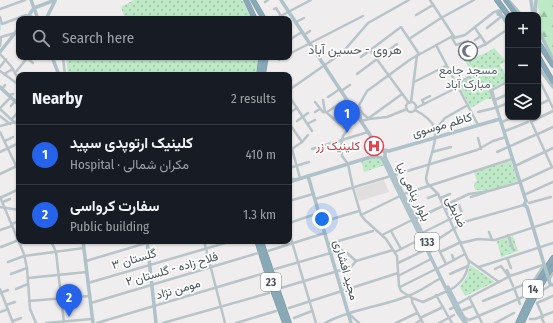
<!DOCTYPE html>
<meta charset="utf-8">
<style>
:root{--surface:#171b24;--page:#242831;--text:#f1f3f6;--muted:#9ea1a6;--line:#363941;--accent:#2563eb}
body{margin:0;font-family:"Fira Sans Condensed",Vazirmatn,sans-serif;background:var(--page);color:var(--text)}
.controls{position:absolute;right:12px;top:12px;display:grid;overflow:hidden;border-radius:8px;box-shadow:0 1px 3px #0004}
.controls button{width:36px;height:36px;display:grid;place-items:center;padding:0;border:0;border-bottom:1px solid var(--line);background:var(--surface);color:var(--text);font:20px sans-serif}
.you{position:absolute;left:322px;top:219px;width:14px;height:14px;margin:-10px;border:3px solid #fff;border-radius:50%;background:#1a73e8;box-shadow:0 0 0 6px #1a73e833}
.badge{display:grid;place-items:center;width:26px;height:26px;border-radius:50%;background:var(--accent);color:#fff;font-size:13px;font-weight:700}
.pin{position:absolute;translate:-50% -33px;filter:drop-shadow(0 1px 2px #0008)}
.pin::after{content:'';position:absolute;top:21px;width:14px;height:12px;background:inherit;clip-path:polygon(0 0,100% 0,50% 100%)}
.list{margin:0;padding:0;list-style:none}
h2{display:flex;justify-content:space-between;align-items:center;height:52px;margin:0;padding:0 16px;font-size:17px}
h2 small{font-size:13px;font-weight:400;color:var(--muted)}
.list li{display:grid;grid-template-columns:26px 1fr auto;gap:12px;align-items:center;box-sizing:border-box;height:60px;padding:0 16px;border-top:1px solid var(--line)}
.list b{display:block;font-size:15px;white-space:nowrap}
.list p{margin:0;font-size:13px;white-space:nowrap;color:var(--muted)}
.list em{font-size:13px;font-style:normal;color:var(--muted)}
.icon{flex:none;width:22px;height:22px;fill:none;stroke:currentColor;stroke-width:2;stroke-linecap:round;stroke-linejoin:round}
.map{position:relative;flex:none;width:553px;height:323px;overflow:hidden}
.search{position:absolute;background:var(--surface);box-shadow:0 1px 3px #0004;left:16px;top:16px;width:276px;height:44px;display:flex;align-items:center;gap:10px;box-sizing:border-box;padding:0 14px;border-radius:8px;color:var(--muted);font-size:15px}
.panel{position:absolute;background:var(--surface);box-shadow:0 1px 3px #0004;left:16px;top:72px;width:276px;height:172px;border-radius:8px}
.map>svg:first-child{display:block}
</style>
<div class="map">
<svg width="553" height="323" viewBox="0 0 553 323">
<defs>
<pattern id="green-dots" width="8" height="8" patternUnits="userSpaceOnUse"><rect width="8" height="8" fill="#bee9c6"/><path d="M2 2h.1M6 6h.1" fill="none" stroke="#9cbfa4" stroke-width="1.8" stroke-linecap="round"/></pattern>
<pattern id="forest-firs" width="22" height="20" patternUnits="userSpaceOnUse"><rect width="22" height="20" fill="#bee9c6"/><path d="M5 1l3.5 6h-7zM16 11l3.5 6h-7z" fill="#9cbfa4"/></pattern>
</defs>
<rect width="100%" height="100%" fill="#efeded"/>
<path fill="#e0dede" d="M384,180L389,192L359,201L355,189Z"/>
<g fill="url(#green-dots)">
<path d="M134,0H242L252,19H125L121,7Z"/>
<path d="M494,48L506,61L500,65L508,80L489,90L492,99H486L471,108L458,84L470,78L469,76L472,74L464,59L469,57L470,59L486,53Z"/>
<path d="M66,57H258L257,73L252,75H68Z"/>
<path d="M376,157L382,159L385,165L364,172L361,161Z"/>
<path d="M511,161L518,181L488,190H475L474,183L477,181L474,172Z"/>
<path d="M513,236L518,251L501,257L497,241Z"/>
<path d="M470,265L495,282L465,296L460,287L467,276Z"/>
</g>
<path fill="url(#forest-firs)" d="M537,0H553V58L542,34Z"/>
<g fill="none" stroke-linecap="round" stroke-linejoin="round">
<path stroke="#8fe2e2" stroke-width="1" d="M0,22V30"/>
<defs>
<g id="highway">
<path d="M246,0L255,19"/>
<path d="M253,0L264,19"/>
<path d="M497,0L508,15"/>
<path d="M506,0L517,15"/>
<path d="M538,42L553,65"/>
<path d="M538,56L553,82"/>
<path d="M259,75L261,57"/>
<path d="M263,75L266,57"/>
<path d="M257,241L272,288L285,323"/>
<path d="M261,241L289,323"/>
<path d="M518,323L538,280L553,258"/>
<path d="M522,323C531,303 540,284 553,267"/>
</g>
</defs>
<use href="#highway" stroke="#7494a3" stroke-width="5.5"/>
<g stroke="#b9c4c8" stroke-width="2.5">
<path d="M430,0L453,35"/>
<path d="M265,2L268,0"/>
<path d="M0,9L25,0"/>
<path d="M274,9L276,8L281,16"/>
<path d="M416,15L433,5"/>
<path d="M0,17L2,24L26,15"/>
<path d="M275,19L311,0"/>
<path d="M296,22L304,18"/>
<path d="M475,28L486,44"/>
<path d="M487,28L502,16"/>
<path d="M304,35L310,31"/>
<path d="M452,38L456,45L468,41"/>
<path d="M454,38H452V36H454V38L465,35L494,12L499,11"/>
<path d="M409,39L441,18L474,0"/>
<path d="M289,40L302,32"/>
<path d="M475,40L481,36"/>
<path d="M462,44L467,53L486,44L508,29"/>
<path d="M436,45L478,125"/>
<path d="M0,46L1,37L15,33"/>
<path d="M463,47L470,43"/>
<path d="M370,50L409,103"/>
<path d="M0,54L11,66L19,80"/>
<path d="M289,54L363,16"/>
<path d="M63,57L65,75"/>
<path d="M361,57L401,27L419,54"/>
<path d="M27,58L33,63"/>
<path d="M279,60L284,57"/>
<path d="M0,67L6,59"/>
<path d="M0,71L19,85"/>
<path d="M15,73L28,57"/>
<path d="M4,74L13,69"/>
<path d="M357,74L397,44"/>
<path d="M35,75V74"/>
<path d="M538,77L553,108"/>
<path d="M414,82L446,66"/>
<path d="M456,84L469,77"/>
<path d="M538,87L542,85"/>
<path d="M2,89L5,85"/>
<path d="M289,90L342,53L368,23L409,0"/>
<path d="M492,90H490L500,119"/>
<path d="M492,90L500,118"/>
<path d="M492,90L507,82"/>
<path d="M18,91H19"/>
<path d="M341,91L350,85"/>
<path d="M9,95L13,94"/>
<path d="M289,96L312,131"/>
<path d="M328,97L340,89"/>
<path d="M323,100L325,112"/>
<path d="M495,100L508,94"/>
<path d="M315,102L323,112H326L344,128"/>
<path d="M411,102L417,55"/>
<circle cx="411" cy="107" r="5"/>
<path d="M424,104L422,100L430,96"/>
<path d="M538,105L549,100"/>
<path d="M11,106L15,101"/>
<path d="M360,107L361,121L369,119L387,117L407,109"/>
<path d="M498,107L508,103"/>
<path d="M0,108L11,97"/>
<path d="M416,108L458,87"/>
<path d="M0,109L15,123"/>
<path d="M415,110C438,122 438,131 432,153C429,162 428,170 426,178L427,183L438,194L468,260L499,282"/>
<path d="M361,111L363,114L368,118"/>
<path d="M315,112L320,109"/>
<path d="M327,112L347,99"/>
<path d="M478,112L495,108"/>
<path d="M289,113L297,108"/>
<path d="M0,116L10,124"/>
<path d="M529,117L552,167"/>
<path d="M369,118L402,94"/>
<path d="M12,119L19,111"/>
<path d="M334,119L351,108"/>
<path d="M297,121L308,113"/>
<path d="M532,121L553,111"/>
<path d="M502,122L514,117"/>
<path d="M289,123L302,142"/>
<path d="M307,124L315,120"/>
<path d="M0,126L19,121"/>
<path d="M344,128L352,122"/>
<path d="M435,130L445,118L468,105"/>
<path d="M505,131L528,122"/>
<path d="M0,132L19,172"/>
<path d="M538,134L553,127"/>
<path d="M478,138L481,149"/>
<path d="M342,140L368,132"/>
<path d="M5,141L13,137"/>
<path d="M292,149L300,178"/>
<path d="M312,149L342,140"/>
<path d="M289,151L302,142L308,135"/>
<path d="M0,152L19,143"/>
<path d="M432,152L451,147"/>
<path d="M497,152L535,135"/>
<path d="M515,166L553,148"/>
<path d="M289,168L309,162"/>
<path d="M0,174L19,165"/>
<path d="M394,175L477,150L493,141L506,137"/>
<path d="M289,179H295"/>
<path d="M404,194L512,159"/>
<path d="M524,195L553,182"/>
<path d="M0,197L24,254L27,268L30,309L36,323"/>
<path d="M471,197L486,192"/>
<path d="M0,198L19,189"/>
<path d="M428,198L438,194"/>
<path d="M440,198L450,194"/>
<path d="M315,199L391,176"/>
<path d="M289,201L313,194"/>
<path d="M3,202L10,199"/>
<path d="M529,203L551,197"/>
<path d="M0,207L19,210"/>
<path d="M445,210L450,207"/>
<path d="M361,215L400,196"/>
<path d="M415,219L469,194L489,191L520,182L553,167"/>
<path d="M322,222L359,211"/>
<path d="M289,223L319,213"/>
<path d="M12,224L19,221"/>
<path d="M0,230L12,226"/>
<path d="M391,231L401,249"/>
<path d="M289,232L316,323"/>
<path d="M489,232L492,240"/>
<path d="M422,233L462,213L459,205"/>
<path d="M382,235L412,220"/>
<path d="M508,235L513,249"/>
<path d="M51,241L56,252L64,323"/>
<path d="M204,241L225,323"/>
<path d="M435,242L446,264"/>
<path d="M461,243L478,239L495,240L553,221"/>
<path d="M328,244L373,231"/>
<path d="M428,246L464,222L524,205"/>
<path d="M1,247L19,240"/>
<path d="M268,251L325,233"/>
<path d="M395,252L415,242L420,252"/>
<path d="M440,252L461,242"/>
<path d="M452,255L454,260"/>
<path d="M507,258L511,268"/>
<path d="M86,261L153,241"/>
<path d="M8,262L24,256L84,248"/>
<path d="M398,263L427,249"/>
<path d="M479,267L553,243"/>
<path d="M439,268L465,254"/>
<path d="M275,269L341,250L346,252L356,261"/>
<path d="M495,269L501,266L509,277L513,286"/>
<path d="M507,270L510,276"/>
<path d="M11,274L27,268"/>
<path d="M450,274L468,266"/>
<path d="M398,276L431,259"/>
<path d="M28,278L87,272"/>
<path d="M549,280L553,273"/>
<path d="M88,283L232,241"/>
<path d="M400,287L436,269"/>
<path d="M281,288L351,267L356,261L393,250"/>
<path d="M514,288L520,304"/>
<path d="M0,289L13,323"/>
<path d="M16,289L28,284"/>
<path d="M450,290C462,283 467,275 469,261"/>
<path d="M543,290L551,285"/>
<path d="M447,291L423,302L412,298L401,291L399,286L397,256L386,239L365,220L361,215L353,188L348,164L342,156L341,146L343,136L358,116V107L367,91L411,59L451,37"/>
<path d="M0,293L8,290"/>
<path d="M436,295L452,323"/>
<path d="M469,297L482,323"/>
<path d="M412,298V302L423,323"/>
<path d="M29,301L89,296"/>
<path d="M483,301L533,281"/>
<path d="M91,303L258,253"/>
<path d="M457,304L510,276L543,265"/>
<path d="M6,305L15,302"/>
<path d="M289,308L398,273"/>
<path d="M450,309L455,307"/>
<path d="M463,310L473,306"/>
<path d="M0,312L8,309"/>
<path d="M349,314L359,323"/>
<path d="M464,317L469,320L523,297L544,265"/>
<path d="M541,317L544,323"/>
<path d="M543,317L537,303L553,296"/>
<path d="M294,318L312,311"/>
<path d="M420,318L443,307"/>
<path d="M530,319H535L553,312"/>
<path d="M13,321L21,318"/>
<path d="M46,323L92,319"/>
<path d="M97,323L265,273"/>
<path d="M163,323L269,293"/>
<path d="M236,323L276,311"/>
<path d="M325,323C351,309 381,307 408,296C419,292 430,284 441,278"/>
<path d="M396,323L417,313"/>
<path d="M416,323L421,320"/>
<path d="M439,323L454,315"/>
<path d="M495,323L514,313"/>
</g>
<g stroke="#afc2c9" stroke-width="3.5">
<path d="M31,0L38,19"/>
<path d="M281,0L380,150"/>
<path d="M508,0L521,15"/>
<path d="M531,0L533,15"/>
<path d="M498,11L501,12L500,14H498Z"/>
<path d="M499,14L503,17L508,25"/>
<path d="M535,15L536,0"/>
<path d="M30,16L34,19"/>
<path d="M26,19L34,8L55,0"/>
<path d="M46,19L55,1"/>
<path d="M538,19L540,33L553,60"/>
<path d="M0,52L19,28"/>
<path d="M52,57L59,75"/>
<path d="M538,67L553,87"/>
<path d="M0,87L19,105"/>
<path d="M380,150L385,152V157L431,251"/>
<path d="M384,150L389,151L500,119L526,201"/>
<path d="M308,176L351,323"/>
<path d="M289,182L374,156L382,158L458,313L465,323"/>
<path d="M526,201L524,205L527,207L544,264"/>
<path d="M83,241L93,323"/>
<path d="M147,241L156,323"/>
<path d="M549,280L550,284L553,285"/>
<path d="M448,287L466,322"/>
</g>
<use href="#highway" stroke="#89a9b7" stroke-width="4.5"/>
<path stroke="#afc2c9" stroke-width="3.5" d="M544,264L549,280"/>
</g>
<defs>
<symbol id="mosque-ring" viewBox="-11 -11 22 22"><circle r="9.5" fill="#fff" stroke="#6b7280" stroke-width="1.5"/><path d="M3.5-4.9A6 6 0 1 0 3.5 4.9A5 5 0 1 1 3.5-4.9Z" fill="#6b7280"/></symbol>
<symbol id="hospital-ring" viewBox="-11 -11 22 22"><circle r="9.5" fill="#fff" stroke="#e0444e" stroke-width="1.5"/><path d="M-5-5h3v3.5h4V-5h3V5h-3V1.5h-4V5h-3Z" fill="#e0444e"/></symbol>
</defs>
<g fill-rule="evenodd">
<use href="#mosque-ring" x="457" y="40" width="22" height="22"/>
<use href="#hospital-ring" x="363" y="135" width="22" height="22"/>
</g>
<g text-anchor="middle" stroke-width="3.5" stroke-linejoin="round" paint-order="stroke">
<g fill="#fff" stroke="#7e878a" stroke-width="1">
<rect x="415" y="233" width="24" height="18" rx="3"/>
<rect x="261" y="273" width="20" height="18" rx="3"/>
<rect x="523" y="280" width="20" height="18" rx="3"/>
</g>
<g font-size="11" font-weight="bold" fill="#475358">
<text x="427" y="246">133</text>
<text x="271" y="286">23</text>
<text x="533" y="293">14</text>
</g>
<g font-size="12" fill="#5b616d" stroke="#fff">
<text x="468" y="74">مسجد جامع<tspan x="468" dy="14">مبارک آباد</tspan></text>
</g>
<g font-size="12" fill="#475358" stroke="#fff">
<text transform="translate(442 125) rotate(-16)" y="4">کاظم موسوی</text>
<text transform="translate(413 192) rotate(64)" y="4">بلوار پناهی نیا</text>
<text transform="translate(456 212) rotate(65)" y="4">ضابطی</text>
<text transform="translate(134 259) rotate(-16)" y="4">گلستان ۳</text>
<text transform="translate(172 269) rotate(-16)" y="4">فلاح زاده - گلستان ۲</text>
<text transform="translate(346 270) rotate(74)" y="4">مجید افشاری</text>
<text transform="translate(178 289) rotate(-16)" y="4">مومن نژاد</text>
</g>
<g font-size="12" fill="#be3a42" stroke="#fff" text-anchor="end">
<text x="360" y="150">کلینیک زر</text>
</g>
<g font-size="13" fill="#5a5e61" stroke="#fff">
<text x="355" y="54">هروی - حسین آباد</text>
</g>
</g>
</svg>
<div class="controls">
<button>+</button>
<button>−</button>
<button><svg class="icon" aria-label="layers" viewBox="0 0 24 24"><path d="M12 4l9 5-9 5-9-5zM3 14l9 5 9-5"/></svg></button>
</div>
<div class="you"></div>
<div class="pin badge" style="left:347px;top:133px">1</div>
<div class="pin badge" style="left:69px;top:317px">2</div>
<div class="search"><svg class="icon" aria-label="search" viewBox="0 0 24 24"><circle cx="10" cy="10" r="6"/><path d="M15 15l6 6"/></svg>Search here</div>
<section class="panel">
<h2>Nearby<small>2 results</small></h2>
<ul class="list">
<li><span class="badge">1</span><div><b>کلینیک ارتوپدی سپید</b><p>Hospital · مکران شمالی</p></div><em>410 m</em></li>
<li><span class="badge">2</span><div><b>سفارت کرواسی</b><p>Public building</p></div><em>1.3 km</em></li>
</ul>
</section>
</div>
